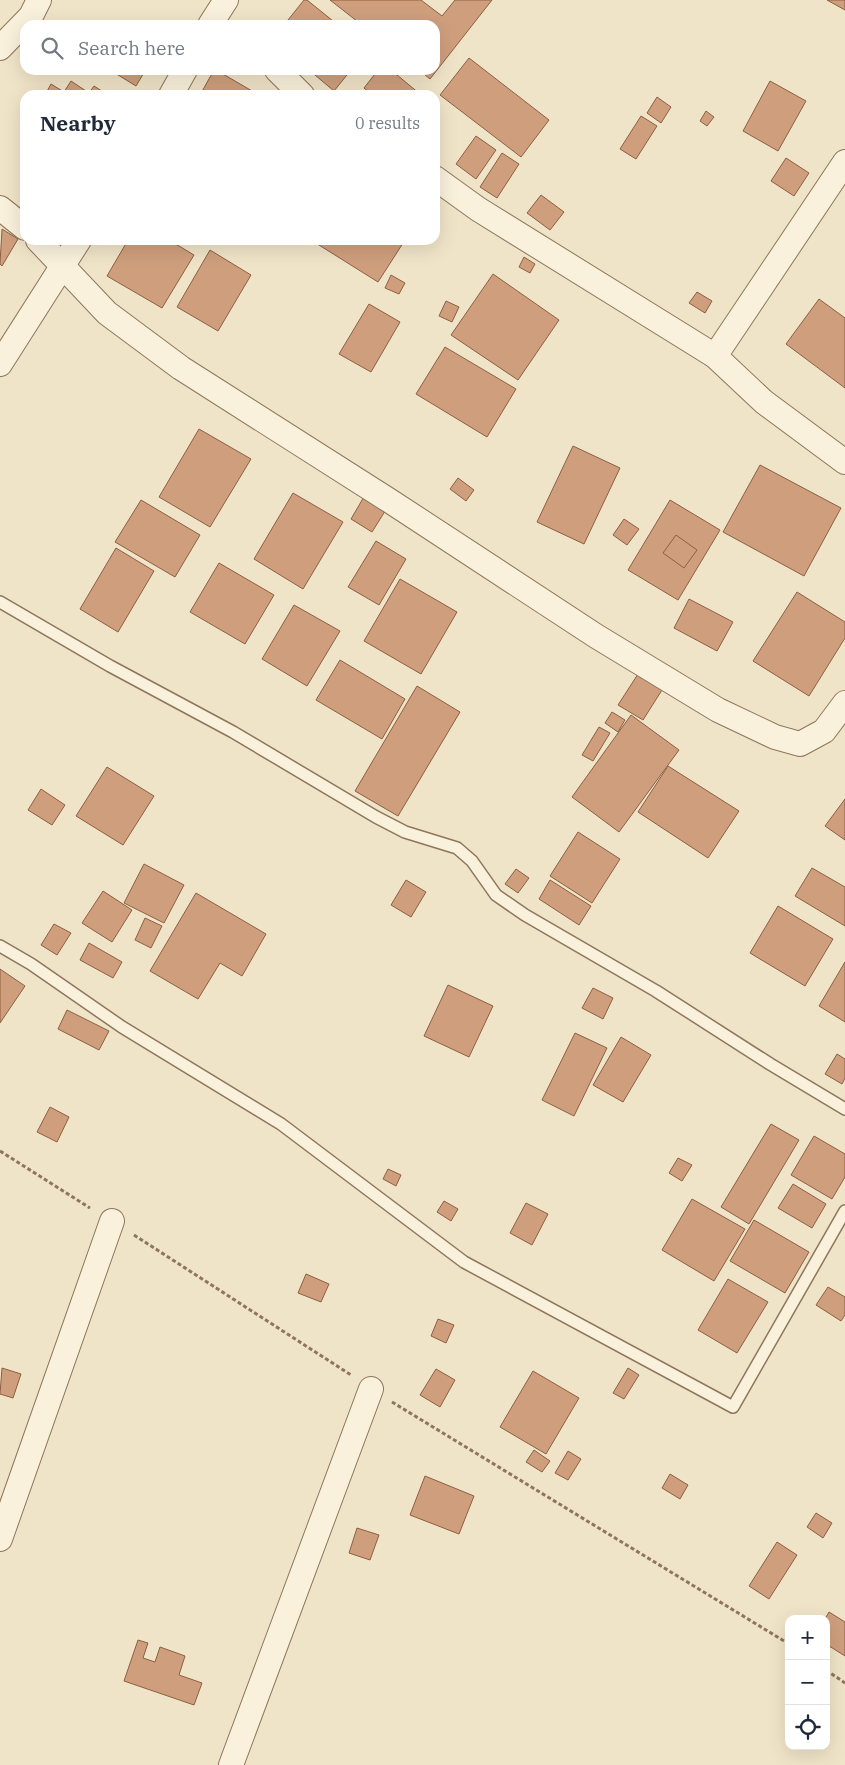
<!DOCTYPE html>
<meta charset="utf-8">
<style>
:root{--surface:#fff;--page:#f6f6f7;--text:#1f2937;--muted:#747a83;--line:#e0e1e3}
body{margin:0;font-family:"IBM Plex Serif",serif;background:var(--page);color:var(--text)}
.controls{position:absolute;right:15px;bottom:15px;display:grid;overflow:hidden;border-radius:10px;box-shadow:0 5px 20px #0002}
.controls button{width:45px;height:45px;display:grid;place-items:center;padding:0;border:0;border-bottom:1px solid var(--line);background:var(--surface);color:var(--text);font:25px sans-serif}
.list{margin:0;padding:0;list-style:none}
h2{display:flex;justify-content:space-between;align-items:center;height:65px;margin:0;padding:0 20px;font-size:21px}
h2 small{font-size:16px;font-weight:400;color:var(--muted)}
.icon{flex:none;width:28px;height:28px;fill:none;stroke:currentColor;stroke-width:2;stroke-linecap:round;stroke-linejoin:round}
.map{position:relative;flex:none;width:845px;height:1765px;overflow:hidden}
.search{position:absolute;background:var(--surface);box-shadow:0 5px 20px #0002;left:20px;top:20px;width:420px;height:55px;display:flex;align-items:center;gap:12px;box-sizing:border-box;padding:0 18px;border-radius:15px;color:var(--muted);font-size:19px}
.panel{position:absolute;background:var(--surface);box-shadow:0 5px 20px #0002;left:20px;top:90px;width:420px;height:155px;border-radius:15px}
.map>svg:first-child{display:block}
</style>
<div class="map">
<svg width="845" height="1765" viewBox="0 0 845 1765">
<rect width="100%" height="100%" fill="#f0e4c8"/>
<g fill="#cf9f7d" stroke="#8d5f41">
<path d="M304,0H307L338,25H284Z"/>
<path d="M330,0H421L442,16L455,0H492L430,79L419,70H435V25H362Z"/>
<path d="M827,0H845V10Z"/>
<path d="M25,27V49L15,43Z"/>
<path d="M469,58L549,120L521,157L440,95Z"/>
<path d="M110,70H144L145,71L136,86Z"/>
<path d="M214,70H216L259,95H200Z"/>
<path d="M309,70H351L334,91Z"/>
<path d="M378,70H391L420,94L372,95L364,88Z"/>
<path d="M71,81L89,93L94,86L108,95H45L51,84L64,92Z"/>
<path d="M770,81L806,101L778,151L743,131Z"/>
<path d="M657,97L671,107L661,123L647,113Z"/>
<path d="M706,111L714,117L707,126L700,121Z"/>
<path d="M641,116L657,126L636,159L620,149Z"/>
<path d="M476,136L496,150L476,179L456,164Z"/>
<path d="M502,153L519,164L497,198L480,187Z"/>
<path d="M786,158L809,173L794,196L771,181Z"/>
<path d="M541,195L564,212L550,230L527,213Z"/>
<path d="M2,229L18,239L2,266L0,264Z"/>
<path d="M128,240H169L194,255L162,308L107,276Z"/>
<path d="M311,240H405L378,282Z"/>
<path d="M210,250L251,275L218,331L177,307Z"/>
<path d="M524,257L535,264L530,273L519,267Z"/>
<path d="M493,274L559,320L518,380L451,335Z"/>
<path d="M391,275L405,283L399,294L385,288Z"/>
<path d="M697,292L712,301L705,313L689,303Z"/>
<path d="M819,299L845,318V388L786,344Z"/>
<path d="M446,301L459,307L452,322L439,316Z"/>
<path d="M369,304L400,322L371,372L339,354Z"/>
<path d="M445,347L516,389L487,437L416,394Z"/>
<path d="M199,429L251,459L210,527L159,497Z"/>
<path d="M573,446L620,468L584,544L537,522Z"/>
<path d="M760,465L841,508L804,576L723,532Z"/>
<path d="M458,478L474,490L466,501L450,489Z"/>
<path d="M293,493L343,522L303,589L254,559Z"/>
<path d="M365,495L387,508L372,532L351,519Z"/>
<path d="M141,500L200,535L175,577L115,542Z"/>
<path d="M670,500L720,530L678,600L628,570Z"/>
<path d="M624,519L639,529L627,545L613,535Z"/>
<path d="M676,535L697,550L684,568L663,553Z"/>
<path d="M376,541L406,559L379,605L348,587Z"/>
<path d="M116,548L154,571L118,632L80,609Z"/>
<path d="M219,563L274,595L245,644L190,612Z"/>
<path d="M400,579L457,612L421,674L364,641Z"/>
<path d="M797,592L845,622V638L809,696L753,661Z"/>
<path d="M689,599L733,622L717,651L674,628Z"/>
<path d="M294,605L340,631L307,686L262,659Z"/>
<path d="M340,660L405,699L382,739L316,700Z"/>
<path d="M638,674L662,690L643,720L618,705Z"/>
<path d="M417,686L460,712L398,816L355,791Z"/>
<path d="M612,712L625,720L618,732L605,723Z"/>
<path d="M631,715L679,750L619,832L572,797Z"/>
<path d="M599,727L610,733L593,761L582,755Z"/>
<path d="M668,766L739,811L708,858L638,812Z"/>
<path d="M107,767L154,796L123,845L76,816Z"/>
<path d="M41,789L65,805L52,825L28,810Z"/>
<path d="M845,799V840L825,826Z"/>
<path d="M578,832L620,859L592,903L550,876Z"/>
<path d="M144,864L184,885L164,923L124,903Z"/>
<path d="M812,868L845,887V926L795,896Z"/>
<path d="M516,869L529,878L518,893L505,884Z"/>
<path d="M406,880L426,892L411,917L391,905Z"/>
<path d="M550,880L591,906L579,925L539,899Z"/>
<path d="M103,891L132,910L112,942L82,923Z"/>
<path d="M196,893L266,934L242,976L220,963L198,999L150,971Z"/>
<path d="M778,906L833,939L805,986L750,953Z"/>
<path d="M145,918L162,926L151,948L135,940Z"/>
<path d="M54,924L71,933L57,955L41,945Z"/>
<path d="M89,943L122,962L113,978L80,960Z"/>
<path d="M845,962V1022L819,1006Z"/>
<path d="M0,969L25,986L0,1023Z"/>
<path d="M448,985L493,1006L469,1057L424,1036Z"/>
<path d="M593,988L613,998L603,1019L582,1008Z"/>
<path d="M67,1010L109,1031L99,1050L58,1029Z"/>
<path d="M575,1033L607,1048L574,1116L542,1100Z"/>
<path d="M621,1037L651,1055L623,1102L593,1085Z"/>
<path d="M837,1054L845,1059V1078L842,1084L825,1074Z"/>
<path d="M50,1107L69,1117L57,1142L37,1132Z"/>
<path d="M771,1124L799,1140L749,1224L721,1207Z"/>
<path d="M814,1136L845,1154V1177L832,1199L791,1175Z"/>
<path d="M678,1158L692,1165L682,1181L669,1173Z"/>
<path d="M388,1169L401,1175L396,1186L383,1179Z"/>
<path d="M793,1184L826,1204L812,1228L778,1208Z"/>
<path d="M692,1199L745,1229L714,1281L662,1250Z"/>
<path d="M444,1201L458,1209L451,1221L437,1212Z"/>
<path d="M526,1203L548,1214L532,1245L510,1233Z"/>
<path d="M754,1220L809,1252L785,1293L730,1261Z"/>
<path d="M306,1274L329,1284L321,1302L298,1293Z"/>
<path d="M728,1279L768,1302L737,1353L698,1330Z"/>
<path d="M828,1287L845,1297V1315L841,1321L816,1305Z"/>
<path d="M438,1319L454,1325L446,1343L431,1336Z"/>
<path d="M2,1368L21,1374L13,1398L0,1394Z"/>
<path d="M628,1368L639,1375L624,1399L613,1393Z"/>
<path d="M436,1369L455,1380L440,1407L420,1395Z"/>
<path d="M533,1371L579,1398L546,1454L500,1427Z"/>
<path d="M534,1450L550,1461L542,1472L526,1462Z"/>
<path d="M568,1451L581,1459L568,1480L555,1473Z"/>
<path d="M670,1474L688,1485L680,1499L662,1488Z"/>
<path d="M425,1476L474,1496L459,1534L410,1515Z"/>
<path d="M816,1513L832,1523L823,1538L807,1527Z"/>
<path d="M357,1528L379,1535L370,1560L349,1553Z"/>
<path d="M777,1542L797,1555L769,1599L749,1586Z"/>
<path d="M829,1612L845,1622V1656L826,1644L825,1619Z"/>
<path d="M138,1640L148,1643L143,1658L155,1662L160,1647L185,1656L179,1675L202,1683L194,1705L124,1681Z"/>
</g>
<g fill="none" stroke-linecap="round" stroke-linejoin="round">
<defs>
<g id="service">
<path d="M0,602L110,666L233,732L376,817L405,832L457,848L472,861L496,895L525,915L656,991L770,1064L845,1109"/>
<path d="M0,946L31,964L122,1027L281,1124L464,1262L733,1407L845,1211"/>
</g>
<g id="minor">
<path d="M210,25L226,0"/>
<path d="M0,48L31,16L39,0"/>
<path d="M277,70L302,95"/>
<path d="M171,95L185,70"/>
<path d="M435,178L478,209L715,356L764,402L845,462"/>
<path d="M0,208L25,228"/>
<path d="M38,240L107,313L181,368L390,501L596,636L718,710L775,737L800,744L824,731L845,703"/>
<path d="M715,356L845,162"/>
<path d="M0,364L79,240"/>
<path d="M0,1539L112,1221"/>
<path d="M231,1765L371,1389"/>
</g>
</defs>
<use href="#service" stroke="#8d765c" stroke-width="14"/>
<use href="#minor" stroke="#8d765c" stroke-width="26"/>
<g stroke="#8d765c" stroke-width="3" stroke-dasharray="4 2.5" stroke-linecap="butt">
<path d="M0,1151L90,1208"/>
<path d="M134,1235L351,1375"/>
<path d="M392,1402L789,1644"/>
<path d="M826,1670L845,1683"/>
</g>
<use href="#service" stroke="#faf1dc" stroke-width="11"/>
<use href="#minor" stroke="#faf1dc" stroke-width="24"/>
</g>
</svg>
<div class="controls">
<button>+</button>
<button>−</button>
<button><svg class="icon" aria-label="locate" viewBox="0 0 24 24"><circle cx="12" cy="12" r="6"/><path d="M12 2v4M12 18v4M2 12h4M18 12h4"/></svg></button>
</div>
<div class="search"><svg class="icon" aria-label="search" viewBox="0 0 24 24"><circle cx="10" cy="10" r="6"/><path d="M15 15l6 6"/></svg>Search here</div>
<section class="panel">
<h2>Nearby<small>0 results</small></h2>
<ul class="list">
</ul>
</section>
</div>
